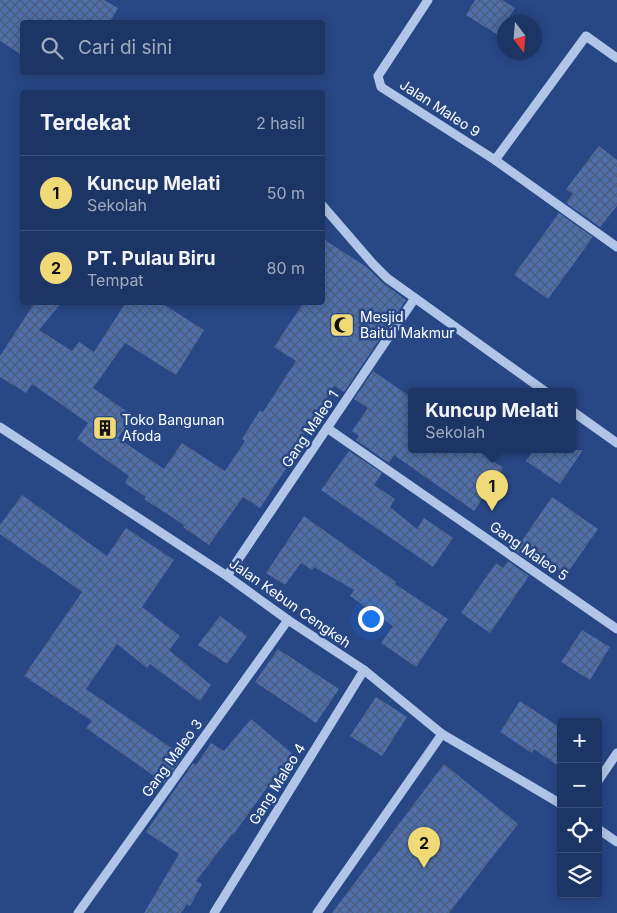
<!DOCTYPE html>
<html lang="id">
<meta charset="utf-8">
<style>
:root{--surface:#1d3564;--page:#253d6a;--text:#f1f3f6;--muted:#a0abbf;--line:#3b5078;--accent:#f0d977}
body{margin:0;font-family:Inter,sans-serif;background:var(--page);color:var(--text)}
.controls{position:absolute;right:15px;bottom:15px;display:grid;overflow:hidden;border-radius:5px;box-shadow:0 2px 12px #0003}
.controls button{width:45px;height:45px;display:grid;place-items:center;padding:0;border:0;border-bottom:1px solid var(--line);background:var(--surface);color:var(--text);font:25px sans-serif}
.compass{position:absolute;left:497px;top:15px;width:45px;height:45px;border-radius:50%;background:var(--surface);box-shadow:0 2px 12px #0003;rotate:164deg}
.you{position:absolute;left:370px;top:618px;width:18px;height:18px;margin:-12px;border:4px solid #fff;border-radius:50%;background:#1a73e8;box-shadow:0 0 0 8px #1a73e833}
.badge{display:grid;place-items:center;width:32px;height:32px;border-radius:50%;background:var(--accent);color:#111;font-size:16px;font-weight:700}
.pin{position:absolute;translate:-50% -41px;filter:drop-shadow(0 1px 2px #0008)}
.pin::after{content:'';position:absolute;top:26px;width:18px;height:15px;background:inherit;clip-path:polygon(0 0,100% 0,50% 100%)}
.popup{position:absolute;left:408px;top:388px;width:168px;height:65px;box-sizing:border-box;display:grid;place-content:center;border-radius:5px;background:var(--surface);filter:drop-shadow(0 1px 4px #0005);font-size:16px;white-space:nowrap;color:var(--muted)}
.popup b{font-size:19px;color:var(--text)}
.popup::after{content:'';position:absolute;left:50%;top:100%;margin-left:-10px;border:10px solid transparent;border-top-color:var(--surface)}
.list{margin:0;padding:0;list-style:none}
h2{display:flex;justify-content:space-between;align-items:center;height:65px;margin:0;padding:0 20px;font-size:21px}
h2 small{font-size:16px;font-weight:400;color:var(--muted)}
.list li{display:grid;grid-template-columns:32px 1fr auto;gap:15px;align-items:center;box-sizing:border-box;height:75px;padding:0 20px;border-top:1px solid var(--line)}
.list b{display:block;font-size:19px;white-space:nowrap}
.list p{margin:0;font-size:16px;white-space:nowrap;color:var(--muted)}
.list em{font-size:16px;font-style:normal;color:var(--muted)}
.icon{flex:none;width:28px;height:28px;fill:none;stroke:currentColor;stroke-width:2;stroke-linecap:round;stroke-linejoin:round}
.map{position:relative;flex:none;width:617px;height:913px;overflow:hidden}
.search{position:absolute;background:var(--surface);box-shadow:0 2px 12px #0003;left:20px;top:20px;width:305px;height:55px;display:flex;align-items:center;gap:12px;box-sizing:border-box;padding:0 18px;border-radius:5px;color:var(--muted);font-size:19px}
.panel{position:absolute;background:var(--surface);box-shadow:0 2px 12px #0003;left:20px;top:90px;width:305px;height:215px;border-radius:5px}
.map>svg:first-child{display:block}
</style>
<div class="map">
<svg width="617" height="913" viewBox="0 0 617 913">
<defs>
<pattern id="building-cross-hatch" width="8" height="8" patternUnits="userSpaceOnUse" patternTransform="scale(1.25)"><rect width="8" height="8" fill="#4f70ac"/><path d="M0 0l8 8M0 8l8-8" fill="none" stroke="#4d5c77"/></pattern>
</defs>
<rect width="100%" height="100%" fill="#274785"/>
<g fill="url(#building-cross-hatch)">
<path d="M0,0H104L118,8L110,22H22V55L0,41Z"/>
<path d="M475,0H502L515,8L506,22H504L498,35L466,15Z"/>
<path d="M599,146L617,160V206L600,227L566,203L573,194L566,189Z"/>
<path d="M559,213L593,237L548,299L514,275Z"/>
<path d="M322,238L368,268L383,283L406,300L344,392L334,386L303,436L307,439L289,468L287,467L260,508L243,497L209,545L183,527L184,525L144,499L146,497L125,483L129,476L77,439L88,423L32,384L26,393L0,377V356L35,302H62L39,330L72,351L79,342L94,352L126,302H160L204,330L176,375L125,343L93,388L133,416L118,438L164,469L182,443L225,471L245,441L242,439L260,410L263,412L296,361L274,347L304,302H322Z"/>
<path d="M373,371L412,398V450H477L503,468L474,511L394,455L389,463L356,440L359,436L352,431L368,408L354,399Z"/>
<path d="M534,450H583L560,484L526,461Z"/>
<path d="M349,451L382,473L374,485L395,499L390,507L417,529L424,518L453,538L433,567L321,490Z"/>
<path d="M22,495L107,556L126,528L174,560L142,607L180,636L169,650L211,685L200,701L150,664L147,668L117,644L86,689L183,756L164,783L86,728L92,721L24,676L82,592L0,534V525Z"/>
<path d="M552,497L598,529L566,575L542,558L537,566L515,551Z"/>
<path d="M304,516L396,582L395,584L448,619L416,667L381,643L393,626L350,596L354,590L314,567L312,570L301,563L285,585L266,573Z"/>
<path d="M508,561L529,576L490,633L461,613L496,563L503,568Z"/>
<path d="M220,616L247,636L227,664L198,645Z"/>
<path d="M582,630L610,647L590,680L561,662Z"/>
<path d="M278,649L339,689L316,723L255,682Z"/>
<path d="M376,697L407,717L382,756L350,736Z"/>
<path d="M520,701L561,728V768L534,749L532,753L500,732Z"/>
<path d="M251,719L294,755L274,778L233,835L232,834L196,881L202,884L190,906L187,904L181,913H144L179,854L146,832L193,763L196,765L211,743L224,751Z"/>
<path d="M444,764L518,824L449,913H332Z"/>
</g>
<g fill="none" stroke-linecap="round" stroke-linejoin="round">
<g stroke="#b1c5e8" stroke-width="9">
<path d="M428,0L378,76L381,87L495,160L617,247"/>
<path d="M495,160L586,36L617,58"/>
<path d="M322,205L373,264L387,278L546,392"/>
<path d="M572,411L617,443"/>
<path d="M0,427L227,576L288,620L364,670L442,734L561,804"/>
<path d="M327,428L617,629"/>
<path d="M227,576L415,298"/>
<path d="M598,781L617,753"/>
<path d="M598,829L617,842"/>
<path d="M78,913L288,620"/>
<path d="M214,913L364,670"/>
<path d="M317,913L442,734"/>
</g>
</g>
<defs>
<symbol id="mosque-square" viewBox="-11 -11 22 22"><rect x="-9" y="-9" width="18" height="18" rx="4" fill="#f0d977" stroke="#274785"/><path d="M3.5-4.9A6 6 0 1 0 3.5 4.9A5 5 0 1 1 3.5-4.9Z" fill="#111"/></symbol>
<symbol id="building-square" viewBox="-11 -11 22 22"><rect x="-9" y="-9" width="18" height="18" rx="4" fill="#f0d977" stroke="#274785"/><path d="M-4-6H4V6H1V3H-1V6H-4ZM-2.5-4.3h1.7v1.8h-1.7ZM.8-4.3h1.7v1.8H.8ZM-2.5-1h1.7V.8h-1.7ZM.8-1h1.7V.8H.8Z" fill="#111"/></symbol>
</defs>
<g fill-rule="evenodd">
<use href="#mosque-square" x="328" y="311" width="28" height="28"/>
<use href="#building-square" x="91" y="414" width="28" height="28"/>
</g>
<g text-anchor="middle" stroke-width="5" stroke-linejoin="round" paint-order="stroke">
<g font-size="14" fill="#fff" stroke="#274785">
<text transform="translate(440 108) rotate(33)" y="5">Jalan Maleo 9</text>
<text transform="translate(310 429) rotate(-56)" y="5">Gang Maleo 1</text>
<text transform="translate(529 551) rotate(35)" y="5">Gang Maleo 5</text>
<text transform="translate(290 603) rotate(35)" y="5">Jalan Kebun Cengkeh</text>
<text transform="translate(172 758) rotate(-54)" y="5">Gang Maleo 3</text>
<text transform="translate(277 784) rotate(-58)" y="5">Gang Maleo 4</text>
</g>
<g font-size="14" fill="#fff" stroke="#274785" text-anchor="start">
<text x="360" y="322">Mesjid<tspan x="360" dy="16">Baitul Makmur</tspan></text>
<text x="122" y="425">Toko Bangunan<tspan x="122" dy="16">Afoda</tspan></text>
</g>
</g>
</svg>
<div class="controls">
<button>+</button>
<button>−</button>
<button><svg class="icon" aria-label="locate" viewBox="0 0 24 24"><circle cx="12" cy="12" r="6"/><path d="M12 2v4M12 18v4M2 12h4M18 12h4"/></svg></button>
<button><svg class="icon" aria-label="layers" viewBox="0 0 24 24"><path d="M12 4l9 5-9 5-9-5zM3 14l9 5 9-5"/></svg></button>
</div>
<svg class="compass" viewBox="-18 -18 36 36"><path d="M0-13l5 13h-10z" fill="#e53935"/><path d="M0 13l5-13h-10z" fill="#a0abbf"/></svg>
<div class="you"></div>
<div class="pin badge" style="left:492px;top:511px">1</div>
<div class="popup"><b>Kuncup Melati</b>Sekolah</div>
<div class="pin badge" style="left:424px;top:868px">2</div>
<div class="search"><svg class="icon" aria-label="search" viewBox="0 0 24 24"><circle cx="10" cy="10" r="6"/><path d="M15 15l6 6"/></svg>Cari di sini</div>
<section class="panel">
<h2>Terdekat<small>2 hasil</small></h2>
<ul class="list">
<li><span class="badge">1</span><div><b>Kuncup Melati</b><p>Sekolah</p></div><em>50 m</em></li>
<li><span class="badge">2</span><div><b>PT. Pulau Biru</b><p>Tempat</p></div><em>80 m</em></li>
</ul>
</section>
</div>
